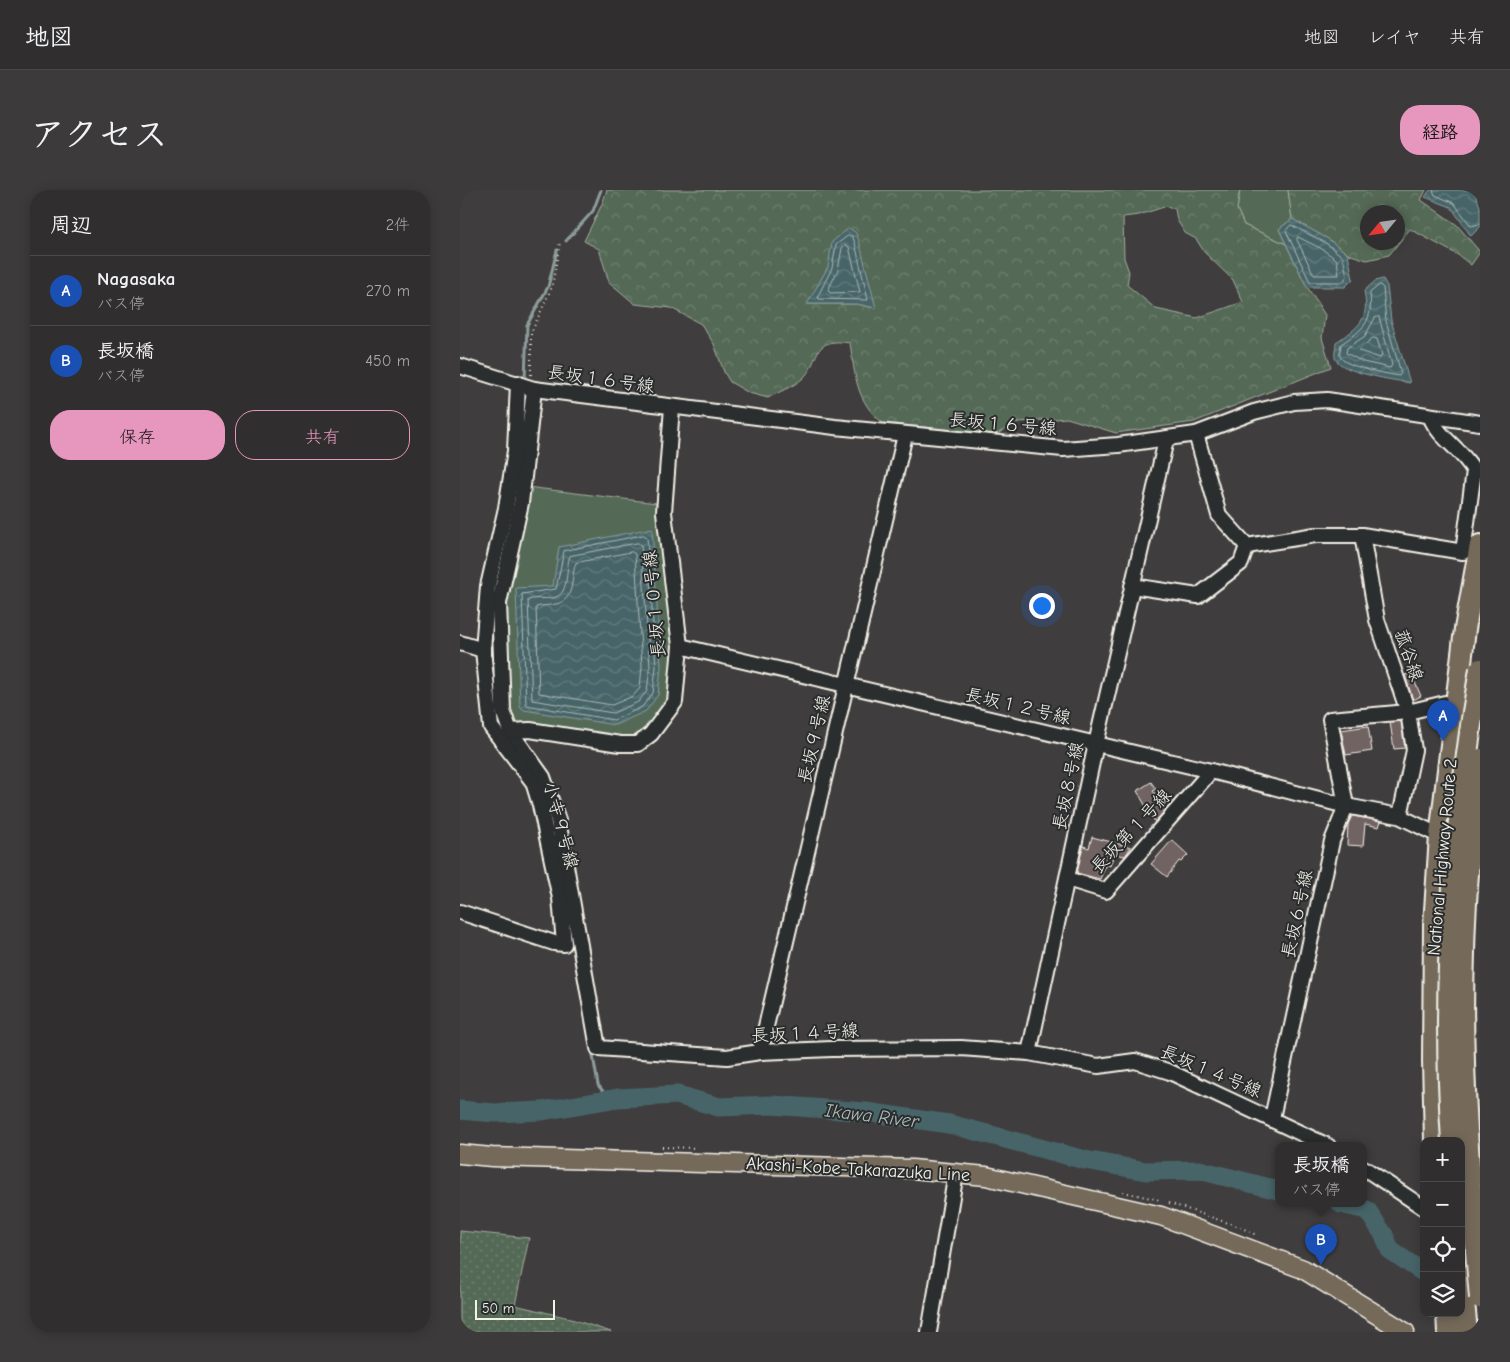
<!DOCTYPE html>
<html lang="ja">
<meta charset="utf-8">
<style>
:root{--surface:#302e2e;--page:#3c3a3a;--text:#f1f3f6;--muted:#a8a8aa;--line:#4b4a4a;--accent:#e797bd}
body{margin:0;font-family:"Comic Neue","Klee One",sans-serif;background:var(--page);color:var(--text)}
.controls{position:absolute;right:15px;bottom:15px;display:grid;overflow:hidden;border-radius:10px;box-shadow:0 2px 12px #0003}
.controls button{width:45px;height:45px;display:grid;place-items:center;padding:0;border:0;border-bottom:1px solid var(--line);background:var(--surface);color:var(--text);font:25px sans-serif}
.compass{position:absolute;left:900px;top:15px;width:45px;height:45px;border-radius:50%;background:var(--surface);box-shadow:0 2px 12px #0003;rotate:241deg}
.scale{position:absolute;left:15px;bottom:12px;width:80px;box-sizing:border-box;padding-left:5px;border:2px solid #f4f1e8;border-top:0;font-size:14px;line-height:18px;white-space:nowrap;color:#f4f1e8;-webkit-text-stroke:4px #2a2d2e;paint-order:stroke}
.you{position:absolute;left:581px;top:415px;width:18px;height:18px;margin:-12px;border:4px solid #fff;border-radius:50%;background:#1a73e8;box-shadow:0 0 0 8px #1a73e833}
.badge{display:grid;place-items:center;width:32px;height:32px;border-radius:50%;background:var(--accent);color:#fff;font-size:16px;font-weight:700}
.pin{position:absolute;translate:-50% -41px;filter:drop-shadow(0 1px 2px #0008)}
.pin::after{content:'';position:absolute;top:26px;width:18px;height:15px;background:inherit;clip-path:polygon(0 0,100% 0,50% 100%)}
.popup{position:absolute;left:815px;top:952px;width:92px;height:65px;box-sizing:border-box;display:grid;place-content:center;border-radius:10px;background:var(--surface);filter:drop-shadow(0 1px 4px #0005);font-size:16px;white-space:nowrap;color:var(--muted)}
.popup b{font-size:19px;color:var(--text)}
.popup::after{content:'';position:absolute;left:50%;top:100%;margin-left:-10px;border:10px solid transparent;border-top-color:var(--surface)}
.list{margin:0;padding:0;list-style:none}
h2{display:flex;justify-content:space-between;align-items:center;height:65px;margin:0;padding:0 20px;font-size:21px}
h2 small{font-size:16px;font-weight:400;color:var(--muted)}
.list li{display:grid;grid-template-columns:32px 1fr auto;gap:15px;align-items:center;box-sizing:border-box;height:70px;padding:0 20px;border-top:1px solid var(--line)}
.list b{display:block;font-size:19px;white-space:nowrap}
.list p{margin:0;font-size:16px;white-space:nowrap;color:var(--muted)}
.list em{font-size:16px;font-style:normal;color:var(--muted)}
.actions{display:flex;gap:10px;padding:15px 20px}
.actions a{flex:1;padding:11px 0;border:1px solid var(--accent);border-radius:20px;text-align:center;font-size:18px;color:var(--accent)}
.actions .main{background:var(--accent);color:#111}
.icon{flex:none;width:28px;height:28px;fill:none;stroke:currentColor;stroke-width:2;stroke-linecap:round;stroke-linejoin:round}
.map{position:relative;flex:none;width:1020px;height:1142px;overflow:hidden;border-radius:20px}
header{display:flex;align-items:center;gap:30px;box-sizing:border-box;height:70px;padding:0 25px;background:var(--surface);border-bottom:1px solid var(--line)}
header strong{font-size:24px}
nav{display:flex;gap:28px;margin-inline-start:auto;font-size:18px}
.intro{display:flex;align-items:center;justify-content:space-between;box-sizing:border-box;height:120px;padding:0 30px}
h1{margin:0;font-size:35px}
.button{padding:12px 22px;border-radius:20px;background:var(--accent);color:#111;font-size:18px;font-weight:700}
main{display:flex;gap:30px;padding:0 30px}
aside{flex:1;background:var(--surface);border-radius:20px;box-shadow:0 2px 12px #0003}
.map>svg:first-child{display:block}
</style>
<header>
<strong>地図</strong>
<nav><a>地図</a><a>レイヤ</a><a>共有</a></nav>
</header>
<div class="intro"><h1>アクセス</h1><a class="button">経路</a></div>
<main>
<aside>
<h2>周辺<small>2件</small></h2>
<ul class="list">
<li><span class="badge" style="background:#1a4fb4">A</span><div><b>Nagasaka</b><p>バス停</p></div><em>270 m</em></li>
<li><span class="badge" style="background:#1a4fb4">B</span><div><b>長坂橋</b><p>バス停</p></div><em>450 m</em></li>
</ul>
<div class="actions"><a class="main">保存</a><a>共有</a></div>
</aside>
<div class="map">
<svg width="1020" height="1142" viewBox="0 0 1020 1142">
<defs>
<pattern id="forest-crowns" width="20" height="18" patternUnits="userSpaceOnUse" patternTransform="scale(1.25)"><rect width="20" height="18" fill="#546a57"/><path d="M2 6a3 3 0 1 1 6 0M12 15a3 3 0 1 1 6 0" fill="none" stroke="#6d806f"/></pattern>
<pattern id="park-dots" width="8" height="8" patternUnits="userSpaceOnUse" patternTransform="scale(1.25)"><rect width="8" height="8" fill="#546a57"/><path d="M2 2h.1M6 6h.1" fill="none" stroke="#6d806f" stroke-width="1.8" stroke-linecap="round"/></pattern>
<pattern id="water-waves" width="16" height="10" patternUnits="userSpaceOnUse" patternTransform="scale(1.25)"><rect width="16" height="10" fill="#476569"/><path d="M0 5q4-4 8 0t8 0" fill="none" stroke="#627c7e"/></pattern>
</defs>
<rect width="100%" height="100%" fill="#403d3e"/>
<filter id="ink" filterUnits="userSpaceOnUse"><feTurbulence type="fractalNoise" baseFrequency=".02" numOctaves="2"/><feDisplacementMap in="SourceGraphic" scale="10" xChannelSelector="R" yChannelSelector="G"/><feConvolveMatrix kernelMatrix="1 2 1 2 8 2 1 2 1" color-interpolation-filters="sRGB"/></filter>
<g filter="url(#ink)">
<g fill="#546a57" stroke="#a4aea0">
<path d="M780,0H828L832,29L819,39L826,54L784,35L777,19Z"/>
<path d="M67,297L196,313C202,355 226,485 207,517C200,529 184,540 174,549L51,537L46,520V405Z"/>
</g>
<g fill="url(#forest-crowns)" stroke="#a4aea0" fill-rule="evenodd">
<path d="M147,0H780L777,19L784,35L826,54L846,95L865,125L862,148L871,177L734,232L656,243L607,228L559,232L537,244L423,233C396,212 395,185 390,153C349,146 361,173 342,189C333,197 318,202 308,208L289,203L270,192L264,182L254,154L241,134L211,118L175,114L149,92L139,59L124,51L142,14ZM707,16L715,19L717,30L725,43L736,49L745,63L773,90L783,112L737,128L696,119L667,95L669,82L664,68L663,27L679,25ZM368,77L416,118L397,114H348Z"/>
<path d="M828,0H966L961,10L997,35L1020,62L1011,75L998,65L950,39L929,65L907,70L888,64L868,49L832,29ZM908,22H938V52H908Z"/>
</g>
<path fill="url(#park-dots)" stroke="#a4aea0" d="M0,1041L69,1048L55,1115L105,1127L151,1142H0Z"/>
<g fill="url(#water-waves)" stroke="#8c9d9c">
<path d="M970,0H1014L1020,17V37L1011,46L991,17L965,7Z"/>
<path d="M832,29L868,49L888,64L893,89L885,97H849L846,95L819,39Z"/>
<path d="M389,38L396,43L399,51L416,118L397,114H347L368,77L372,52Z"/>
<path d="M923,89L927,96L931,130L950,193C935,190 880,183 875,168C874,163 876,157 876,152C898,138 910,130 904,101L915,91Z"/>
<path d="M192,338L201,477L198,505L186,521L155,535L64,520L60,516L56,398L93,396L99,357Z"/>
</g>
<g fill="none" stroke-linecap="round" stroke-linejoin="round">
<g stroke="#afb9b5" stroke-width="1">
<path d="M973,0L975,5L994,13L1011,36L1020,34"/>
<path d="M831,35L866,53L883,67L887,86L883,92H850L826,41Z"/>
<path d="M388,46H392L395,53L408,110L359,109L358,106L372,78L376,55Z"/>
<path d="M838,47L862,59L877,70L879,85H854L837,50Z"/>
<path d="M386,55L389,57L400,102L370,103L368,100L378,80L382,58Z"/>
<path d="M920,95L923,98L926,131L941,183L939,186C929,184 883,177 880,166C879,163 881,158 881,154C904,139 913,132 910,103Z"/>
<path d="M919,127L932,175L930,178L903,172L886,163L887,158L905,146L915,128Z"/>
<path d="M913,148L917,149L922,165L920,168L899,161Z"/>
<path d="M184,345L187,347L196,477L193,503L182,517L154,530L66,515L62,404L96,399L104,361Z"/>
<path d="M178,353L181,355L190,477L187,501L178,512L153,523L72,510L68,410C77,407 87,410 96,407C110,402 105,377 110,366Z"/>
<path d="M172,362L175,364L182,476L180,498L173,506L152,515L79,503L76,417C82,415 89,416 96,414C116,410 110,387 116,373Z"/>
</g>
<g stroke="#8c9d9c" stroke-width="3">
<path d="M106,51L133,21L141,0"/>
<path d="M65,189L67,135L88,97L97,60"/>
<path d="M64,223L65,206"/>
<path d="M35,499L36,520"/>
<path d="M36,527L41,540"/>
<path d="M132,860L138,895L146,905L158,908"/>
</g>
<g stroke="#476569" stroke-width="19">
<path d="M0,920L35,923L82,921L158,908L217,905L259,917L312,915L406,922L489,934L625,970L686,981L739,980L818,1000"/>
<path d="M881,1014L907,1020L924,1045L930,1060L964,1083"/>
</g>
</g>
<g fill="#726363" stroke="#f4f1e8">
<path d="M951,483L961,506L953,510L945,485Z"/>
<path d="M941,531L945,558L934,559L930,532Z"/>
<path d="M908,536L912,561L886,565L881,540Z"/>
<path d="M691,592L696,599L693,601L706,619L695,632L677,601Z"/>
<path d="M892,626L921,631L919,637L905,634L903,656L887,655L888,634Z"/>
<path d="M632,647L671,657L665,666L654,664L650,676L646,674L640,689L617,683L623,656L629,658Z"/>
<path d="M712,650L728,665L721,672L719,671L707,687L691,674Z"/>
</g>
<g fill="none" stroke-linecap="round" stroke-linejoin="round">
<defs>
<g id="minor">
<path d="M0,176L74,199L375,237L603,259L658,255L736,244L794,222L834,212L867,210L1020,233"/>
<path d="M74,199L61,313L39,413L43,521L50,541L83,587L98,630L138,858L267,867L300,862L372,859L501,858L569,863L638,876L675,871L710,882L868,956"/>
<path d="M736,244L759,325L787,356"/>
<path d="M902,345L917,430L948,522L954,560L940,626"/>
<path d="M787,356L855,345H902L1003,362L1014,281C1002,259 979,249 970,226"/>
<path d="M672,396L738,406L781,373L787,356"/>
<path d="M0,453L23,460"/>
<path d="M220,456L751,581L886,616L939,626L980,646"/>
<path d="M50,541L70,540L160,554H178L191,544L215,512L220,456L204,322L212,217"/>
<path d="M607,689L646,701L751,581"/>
<path d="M0,722L94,753L104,754L100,708L80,615L73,592L31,537L23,460L28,396L46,318L55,261L58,193"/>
<path d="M300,862L445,245"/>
<path d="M569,863L636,554L706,250"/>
<path d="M812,928L872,651L886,616L870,529L948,522L985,513"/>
<path d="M904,978L964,1018"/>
<path d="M469,1142L496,983"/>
</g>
<path id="major" d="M0,964L32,967L452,979L526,986L701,1026L843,1079L945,1142"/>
<g id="highway">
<path d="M975,951L973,871L974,735L980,646L1005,439L1020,355"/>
<path d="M1001,1081L1007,1142"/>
<path d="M987,1123L988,1142"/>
</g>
</defs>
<use href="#minor" stroke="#f4f1e8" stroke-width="18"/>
<use href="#major" stroke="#f4f1e8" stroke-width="21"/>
<use href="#highway" stroke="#f4f1e8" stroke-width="24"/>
<g stroke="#f4f1e8" stroke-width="2" stroke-dasharray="1 4" stroke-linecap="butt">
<path d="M71,185V143L92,97L100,52"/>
<path d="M202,957L237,958"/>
<path d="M663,1002L700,1010"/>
<path d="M709,1013L780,1037L796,1045"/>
</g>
<use href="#minor" stroke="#2a2d2e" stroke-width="14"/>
<use href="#major" stroke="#746a5a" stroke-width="18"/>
<use href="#highway" stroke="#746a5a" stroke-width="20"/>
<defs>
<g id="highway-bridge">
<path d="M1020,569C1012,633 1005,698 1004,763C1000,878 1010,993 1020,1108"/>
<path d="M992,951C981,792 993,636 1020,479"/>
</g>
</defs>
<use href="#highway-bridge" stroke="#f4f1e8" stroke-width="24" stroke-linecap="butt"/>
<use href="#highway-bridge" stroke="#746a5a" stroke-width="20"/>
</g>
</g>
<g text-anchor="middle" stroke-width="4" stroke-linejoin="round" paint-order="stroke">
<g font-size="18" fill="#f4f1e8" stroke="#2a2d2e">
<text transform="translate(141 189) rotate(8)" y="6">長坂１６号線</text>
<text transform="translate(543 234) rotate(5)" y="6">長坂１６号線</text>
<text transform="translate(194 414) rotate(-95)" y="6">長坂１０号線</text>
<text transform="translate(949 465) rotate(71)" y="6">菰谷線</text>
<text transform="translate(558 516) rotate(13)" y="6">長坂１２号線</text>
<text transform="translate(354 549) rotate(-77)" y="6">長坂９号線</text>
<text transform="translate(608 596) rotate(-78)" y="6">長坂８号線</text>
<text transform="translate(101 635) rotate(75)" y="6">小寺９号線</text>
<text transform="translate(671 641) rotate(-47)" y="6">長坂第１号線</text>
<text transform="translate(982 667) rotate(-85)" y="6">National Highway Route 2</text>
<text transform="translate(837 724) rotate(-78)" y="6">長坂６号線</text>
<text transform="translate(345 843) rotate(-3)" y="6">長坂１４号線</text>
<text transform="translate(751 881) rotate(23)" y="6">長坂１４号線</text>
<text transform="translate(398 979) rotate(3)" y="6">Akashi-Kobe-Takarazuka Line</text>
</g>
<g font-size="19" font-style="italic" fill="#afb9b5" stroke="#2a2d2e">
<text transform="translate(412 925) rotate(7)" y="7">Ikawa River</text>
</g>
</g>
</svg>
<div class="controls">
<button>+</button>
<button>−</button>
<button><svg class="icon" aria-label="locate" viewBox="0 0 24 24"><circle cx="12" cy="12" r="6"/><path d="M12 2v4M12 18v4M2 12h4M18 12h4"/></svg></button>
<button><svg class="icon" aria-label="layers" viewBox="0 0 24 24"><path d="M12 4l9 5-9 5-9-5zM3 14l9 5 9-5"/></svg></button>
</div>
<svg class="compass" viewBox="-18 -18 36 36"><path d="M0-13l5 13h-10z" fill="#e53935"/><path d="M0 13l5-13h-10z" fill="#a8a8aa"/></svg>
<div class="scale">50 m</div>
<div class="you"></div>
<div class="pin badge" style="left:983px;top:551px;background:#1a4fb4">A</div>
<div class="pin badge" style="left:861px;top:1075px;background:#1a4fb4">B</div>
<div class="popup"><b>長坂橋</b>バス停</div>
</div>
</main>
